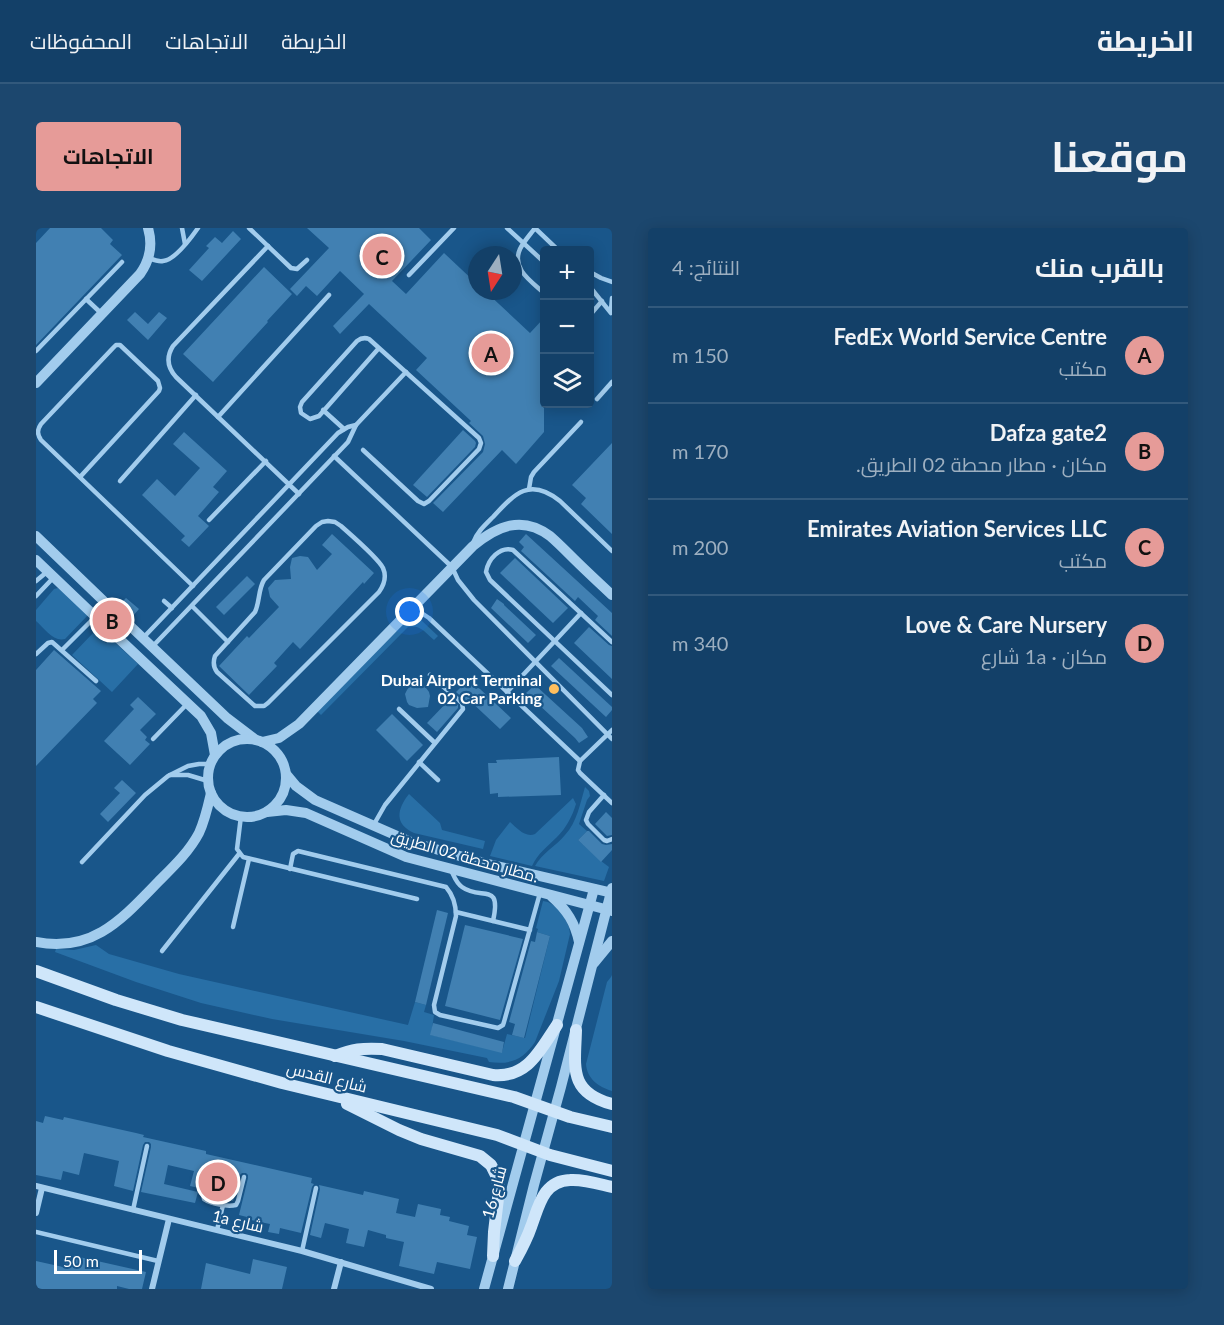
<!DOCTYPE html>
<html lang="ar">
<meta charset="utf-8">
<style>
:root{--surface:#134068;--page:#1c476e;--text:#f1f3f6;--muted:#9dafc0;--line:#32597c;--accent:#e69b98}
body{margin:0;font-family:Lato,Cairo,sans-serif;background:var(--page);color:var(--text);direction:rtl}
.controls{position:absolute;right:18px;top:18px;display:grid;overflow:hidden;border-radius:6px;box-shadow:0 3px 15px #0003}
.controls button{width:54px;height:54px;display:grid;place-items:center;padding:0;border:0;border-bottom:2px solid var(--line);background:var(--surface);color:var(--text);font:30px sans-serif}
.compass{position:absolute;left:432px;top:18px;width:54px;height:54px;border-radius:50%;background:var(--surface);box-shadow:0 3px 15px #0003;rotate:192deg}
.scale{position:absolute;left:18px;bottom:15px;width:88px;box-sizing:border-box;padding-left:6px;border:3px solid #fff;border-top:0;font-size:16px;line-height:21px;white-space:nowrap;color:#fff;-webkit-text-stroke:4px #19568a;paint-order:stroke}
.you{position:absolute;left:374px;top:384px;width:21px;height:21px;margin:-15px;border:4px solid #fff;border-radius:50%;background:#1a73e8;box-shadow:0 0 0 9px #1a73e833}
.badge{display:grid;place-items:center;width:39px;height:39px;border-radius:50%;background:var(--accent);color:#111;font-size:20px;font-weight:700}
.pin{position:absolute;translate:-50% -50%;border:3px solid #fff;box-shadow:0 2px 6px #0006}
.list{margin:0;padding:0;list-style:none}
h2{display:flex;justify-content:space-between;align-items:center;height:78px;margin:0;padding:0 24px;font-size:26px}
h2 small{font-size:20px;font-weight:400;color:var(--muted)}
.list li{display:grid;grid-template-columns:39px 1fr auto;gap:18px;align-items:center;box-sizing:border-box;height:96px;padding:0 24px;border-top:2px solid var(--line)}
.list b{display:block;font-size:22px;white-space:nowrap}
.list p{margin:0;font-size:20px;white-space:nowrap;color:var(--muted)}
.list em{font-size:20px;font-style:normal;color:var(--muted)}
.icon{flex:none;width:33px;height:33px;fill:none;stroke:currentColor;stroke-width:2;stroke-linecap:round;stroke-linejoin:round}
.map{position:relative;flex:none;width:576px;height:1061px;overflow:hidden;direction:ltr;border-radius:6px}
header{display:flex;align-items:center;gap:36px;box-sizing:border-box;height:84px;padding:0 30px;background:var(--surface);border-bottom:2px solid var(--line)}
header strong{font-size:28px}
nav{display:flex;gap:33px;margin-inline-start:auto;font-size:21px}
.intro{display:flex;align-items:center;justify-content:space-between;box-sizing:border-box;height:144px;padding:0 36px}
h1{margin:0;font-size:42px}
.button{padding:15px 27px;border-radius:6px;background:var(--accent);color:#111;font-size:21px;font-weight:700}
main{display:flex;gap:36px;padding:0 36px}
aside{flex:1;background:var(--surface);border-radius:6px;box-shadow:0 3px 15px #0003}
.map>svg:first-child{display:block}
</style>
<header>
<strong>الخريطة</strong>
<nav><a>الخريطة</a><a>الاتجاهات</a><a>المحفوظات</a></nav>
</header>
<div class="intro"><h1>موقعنا</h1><a class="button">الاتجاهات</a></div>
<main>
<aside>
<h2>بالقرب منك<small>النتائج: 4</small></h2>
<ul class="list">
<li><span class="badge">A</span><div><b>FedEx World Service Centre</b><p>مكتب</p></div><em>150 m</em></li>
<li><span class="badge">B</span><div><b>Dafza gate2</b><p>مكان · مطار محطة 02 الطريق.</p></div><em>170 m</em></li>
<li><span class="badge">C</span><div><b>Emirates Aviation Services LLC</b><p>مكتب</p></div><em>200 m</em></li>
<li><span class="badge">D</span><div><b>Love &amp; Care Nursery</b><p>مكان · 1a شارع</p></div><em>340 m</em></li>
</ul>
</aside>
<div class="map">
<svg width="576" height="1061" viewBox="0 0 576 1061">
<rect width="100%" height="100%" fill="#19568a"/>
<g fill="#286fa6">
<path d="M22,360L53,386L29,411C17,414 8,400 0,393V382L18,361Z"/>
<path d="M376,389L385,392L402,408L398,412C390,405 384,396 372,399L285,487L281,483L371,390Z"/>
<path d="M58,404L70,415L75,411L102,436L76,464L36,427Z"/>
<path d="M549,559L553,563L554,568L551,572L543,596L551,603L542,612L565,633L573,639L568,653L499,638C506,625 520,618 529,607C541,594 544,576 549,559Z"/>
<path d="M373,566L404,595L406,602L449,613L447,621L378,605C358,596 361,581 373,566Z"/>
<path d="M537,570L540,576C536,589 530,600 521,609C511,619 502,625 496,638L454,628L460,612L474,594C481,600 489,610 499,606Z"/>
<path d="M507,673L512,674L524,681L533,699L534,706L523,753L499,814C487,832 474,837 453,834L451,830L368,813L236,791L165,775L100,754L19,724L20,721L38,722L60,717L73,726L143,746L372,797L379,774L390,777L388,784L398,787L395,807L466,824L471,806L489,810L514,708L501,704L502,701L500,700Z"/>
<path d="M576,747V863C563,859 551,851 550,836L571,754L575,749Z"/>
</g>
<g fill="#4180b2">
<path d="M14,0H65L77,12L74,16L86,27L0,117V15Z"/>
<path d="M271,0H383L395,12L356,53L370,66L408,25L441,56V63H449L494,105L508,90V204L480,236L466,222L407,284L397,275L447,224L449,216L447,208L433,195L435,193L380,142L391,130L333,76L304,106L297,98L328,66L304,43L281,68L270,58L261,68L254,61L293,20Z"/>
<path d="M197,3L205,11L166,53L153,42L173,20L170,18L179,9L186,15Z"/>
<path d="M228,39L256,66L231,93L232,94L177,154L147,126Z"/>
<path d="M99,84L112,96L123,84L131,90L112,112L91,92Z"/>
<path d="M427,202L439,213L440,215L439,219L391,269L377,257Z"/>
<path d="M148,204L191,243L177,259L183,264L162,288L173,298L153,319L145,312L149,308L106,267L121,251L139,268L164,240L137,216Z"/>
<path d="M576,215V306L545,276L550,270L536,257Z"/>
<path d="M296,306L338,345L328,356L327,354L264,421L257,414L238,435L241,438L213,467L183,438L211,408L213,410L243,379L234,369L232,360L239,352L255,351L254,339L256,330L264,328L272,329L281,342L296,326L286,317Z"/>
<path d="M490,306L576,385V408L559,392L562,388L542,369L539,373L485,323L488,319L483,314Z"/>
<path d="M479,330L532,380L517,395L464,345Z"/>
<path d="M211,348L219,356L188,387L180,379Z"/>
<path d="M90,370L103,381L96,389L88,387L84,389L83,396L85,400L84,401L80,400L74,401L72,406L74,412L71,415L58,404L61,401L68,402L72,400L73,393L71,390L73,388L80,390L84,388L85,381L83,377Z"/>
<path d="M461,371L468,376V377L500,407L492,415L455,380Z"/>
<path d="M553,399L573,417L576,418V451L538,415Z"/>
<path d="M18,422L65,463L57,471L61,475L0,538V442Z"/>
<path d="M523,430L576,479V482L570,489L515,438Z"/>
<path d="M431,453L440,461L442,460L444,461L475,490L464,501L432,471L430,473L420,464Z"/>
<path d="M380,456L388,457L393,464L394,468L392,479L381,480L373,477L371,474L369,466L371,462L373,459Z"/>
<path d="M499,457L546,500L552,509L543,515L539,510L490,465Z"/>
<path d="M102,469L120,486L104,502L111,509L109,512L114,516L94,537L68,513L98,481L94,477Z"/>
<path d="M414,471L422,477V480L401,504L391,495Z"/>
<path d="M356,486L387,517L371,533L340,502Z"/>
<path d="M523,529L525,567L462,569V565L454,566L452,535H461L460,532Z"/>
<path d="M86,552L100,565L72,594L64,586L84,565L78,560Z"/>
<path d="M570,584L576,590V607L571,608L559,596Z"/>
<path d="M551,603H553L566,616L570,617L576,616V622L565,634L542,612Z"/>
<path d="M401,682L412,685L390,777L379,774Z"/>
<path d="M429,697L487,711L464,792L409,778Z"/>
<path d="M501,704L514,708L488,810L476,807L479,796L473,794L495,713L499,714Z"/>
<path d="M397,795L468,814L466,825L394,807Z"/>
<path d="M9,888L27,892L28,889L100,905L108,907L107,909L170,923V926L276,950L275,955L278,956L276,959L265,1005L244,1000L243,1006L232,1004L234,996L210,991L211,989L203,987L212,950V947L210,945H206L204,947L197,973L180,971L182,964L172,962L177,938L175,934H171L169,936L163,960L154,958L158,943L132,937L128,956L162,964L159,975L105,964L115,919V916L113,914H109L107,917L97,963L78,958L83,933L48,925L43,947L27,943L25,952L0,947V893L7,895Z"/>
<path d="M283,957L327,967L328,963L363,971L360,985L379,989L382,976L405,981L404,987L414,989L413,993L433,998L431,1007L441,1009L434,1041L401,1034L398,1046L363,1038L368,1014L350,1010V1007L332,1002L328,1019L310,1015L313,1001L289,995L285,1010L274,1007L284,961Z"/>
<path d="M30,1026L110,1044L106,1061H93L81,1058V1061H0V1033L27,1039Z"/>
<path d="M217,1031L251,1039L246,1061H165L170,1035L214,1046Z"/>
</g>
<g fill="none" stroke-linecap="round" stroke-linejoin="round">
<path stroke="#3c6f9c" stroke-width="10" stroke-dasharray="10 5" stroke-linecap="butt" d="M66,395L79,407"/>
<g stroke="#a2cced" stroke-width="4.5">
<path d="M146,0L149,16"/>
<path d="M213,0L255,40L261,41L271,32"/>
<path d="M471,0L508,34"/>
<path d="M499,0C494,7 488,13 484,21C475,41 496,54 508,65"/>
<path d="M499,0L522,22"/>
<path d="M232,18L137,118C130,129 131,139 140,149L263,266"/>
<path d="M113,30C118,32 122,34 127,33C139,32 155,10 162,0"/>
<path d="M554,44L565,50L576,54"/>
<path d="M373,47L418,0"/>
<path d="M554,59L575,85"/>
<path d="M50,71L66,86"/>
<path d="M575,82L576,70"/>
<path d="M554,87L566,73"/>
<path d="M0,123L86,34"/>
<path d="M561,171L576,154"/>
<path d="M287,182L308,201"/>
<path d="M182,189L293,67"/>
<path d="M327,222L382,273L388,276L393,273L443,221L445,215L443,210L333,111C328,109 325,110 321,113L266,174L264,179L265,185L274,191L283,188L343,120"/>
<path d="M298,228L416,339L422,352L438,372L576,511"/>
<path d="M44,249L123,163L124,160L122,153L84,117H80L77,120L5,196C1,202 1,206 5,212L157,358"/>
<path d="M84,253L160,167"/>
<path d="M493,261L495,249L498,244L545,194"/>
<path d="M173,292L230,233"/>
<path d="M292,293L299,294L305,298C315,307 342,330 347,340C351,349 348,357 343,364L232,475L228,478H219L181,444C177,439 177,434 179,428L219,384C224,373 222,362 228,352L280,298L286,294Z"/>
<path d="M437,315C441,304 449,297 457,289C479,265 494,249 524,273L576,323"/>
<path d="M0,353L12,343"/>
<path d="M0,368L18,349"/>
<path d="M128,373L136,380"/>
<path d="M156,378L192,414"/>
<path d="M375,383L387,386L393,390L544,533"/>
<path d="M107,410L302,205L312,199L320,197"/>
<path d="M576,414L477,322C464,318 452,331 450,344L454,352L576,467"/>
<path d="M116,419L312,214L320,197L370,144"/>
<path d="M26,422L58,390"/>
<path d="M0,426L12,415L16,414L60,453"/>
<path d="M471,464L545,385"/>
<path d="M363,481L399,515"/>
<path d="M576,502L544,533L542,542L544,545L576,575"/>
<path d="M117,511L151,476"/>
<path d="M383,534L402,552"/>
<path d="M134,547H152L172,553"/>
<path d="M568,567L553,584L550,592L552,596L568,612L571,613L576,611"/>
<path d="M205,588L201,621L207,629L381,671"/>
<path d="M337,598L349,577L427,481L426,475L394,447"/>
<path d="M46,634L109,567L132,548L152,538L163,536H174"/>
<path d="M254,641L257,626L262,623L410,659C417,667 420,678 420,688L398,777L399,784L404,787L462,800L467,797L468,794L504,665"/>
<path d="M415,642C418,648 420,655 426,659C445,673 466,653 457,693"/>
<path d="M420,684L494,702"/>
<path d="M197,699L213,631"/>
<path d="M126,723L203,626"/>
<path d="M173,938L167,965L168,971C176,976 191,979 200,977L202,973L208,949"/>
<path d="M97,982L111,918"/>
<path d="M181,1002L187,977"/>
<path d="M0,1004L122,1033"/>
<path d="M266,1023L280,960"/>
</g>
<g stroke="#a2cced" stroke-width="6">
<path d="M0,958L266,1023L395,1061"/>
<path d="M0,985L6,960"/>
<path d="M116,1061L133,991"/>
<path d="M298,1061L305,1034"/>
</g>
<g stroke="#a2cced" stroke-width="10">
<path d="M0,155L104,46C114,32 117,17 112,0"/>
<path d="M0,308L78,383"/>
<path d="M0,332L66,395"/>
<path d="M90,394L191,490L220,512"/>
<path d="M79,407L165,488L175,505L179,527"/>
<circle cx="211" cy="550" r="39"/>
<path d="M226,514L243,510L263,496L437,318C461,298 486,287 514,308C521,314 528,321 535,328C548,341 562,354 576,367"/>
<path d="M250,546L260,558L279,572L375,614L448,635L576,665"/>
<path d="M231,584L250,582L270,585L370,629L576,683"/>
<path d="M516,669C531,682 539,695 543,714"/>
<path d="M0,714C57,725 86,691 122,654C137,639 153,624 163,605C169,592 172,578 175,565"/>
<path d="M558,735L576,713"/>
<path d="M448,1061L558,661"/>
<path d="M472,1061L498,957L525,859L576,660"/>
</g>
<g stroke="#cfe6fa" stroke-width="12">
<path d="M0,743L80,772L146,792L478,869L534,889L576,899"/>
<path d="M0,779L132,823L246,855L461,907L514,927L576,943"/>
<path d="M540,802C539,839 532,864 576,876"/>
<path d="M299,828C317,821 326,820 346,821L457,847C492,850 504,822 521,797"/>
<path d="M311,876L363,902L385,911L444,928L455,937L461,949L463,962L458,1004L457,1028"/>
<path d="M479,1033C485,1022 491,1011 495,999C503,978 507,953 534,952C548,951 563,956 576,959"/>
</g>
</g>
<circle fill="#ffbf5e" stroke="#19568a" stroke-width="2" cx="518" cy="461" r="6"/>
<g text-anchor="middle" stroke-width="4.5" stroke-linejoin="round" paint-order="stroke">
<g font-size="16" font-weight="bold" fill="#fff" stroke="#19568a" text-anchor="end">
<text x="506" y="458">Dubai Airport Terminal<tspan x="506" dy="18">02 Car Parking</tspan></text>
</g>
<g font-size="16" fill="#fff" stroke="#19568a">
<text transform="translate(429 628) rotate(16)" y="6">مطار محطة 02 الطريق.</text>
<text transform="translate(291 849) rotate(14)" y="6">شارع القدس</text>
<text transform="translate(458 964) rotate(-75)" y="6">شارع 16</text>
<text transform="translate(202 993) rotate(13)" y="6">1a شارع</text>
</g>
</g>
</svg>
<div class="controls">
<button>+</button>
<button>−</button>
<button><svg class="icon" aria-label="layers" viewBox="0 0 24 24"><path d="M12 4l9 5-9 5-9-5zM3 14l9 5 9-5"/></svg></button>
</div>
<svg class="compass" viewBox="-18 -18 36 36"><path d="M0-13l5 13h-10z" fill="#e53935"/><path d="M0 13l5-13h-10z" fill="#9dafc0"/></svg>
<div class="scale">50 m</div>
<div class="you"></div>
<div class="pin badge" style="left:455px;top:125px">A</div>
<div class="pin badge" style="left:76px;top:392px">B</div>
<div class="pin badge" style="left:346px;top:28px">C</div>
<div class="pin badge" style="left:182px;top:954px">D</div>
</div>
</main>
